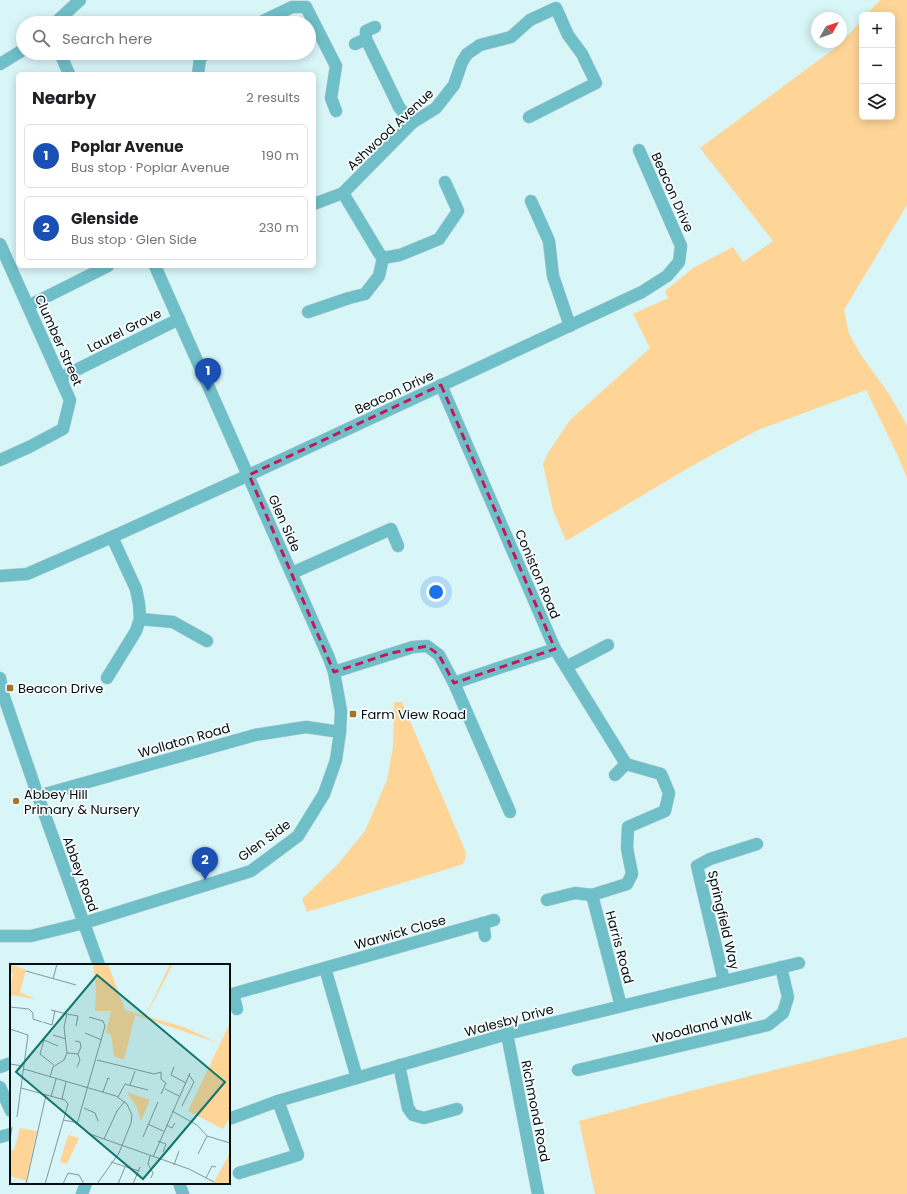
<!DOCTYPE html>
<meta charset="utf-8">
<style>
:root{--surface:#fff;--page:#f6f6f6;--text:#202124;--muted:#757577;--line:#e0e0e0;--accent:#0b8043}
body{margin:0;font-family:Poppins,sans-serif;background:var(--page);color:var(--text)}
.controls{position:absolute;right:12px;top:12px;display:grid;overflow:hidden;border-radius:6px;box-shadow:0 2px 10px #0003}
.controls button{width:36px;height:36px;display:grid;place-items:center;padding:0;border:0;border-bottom:1px solid var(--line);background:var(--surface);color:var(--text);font:20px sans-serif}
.compass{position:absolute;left:811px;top:12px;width:36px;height:36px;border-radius:50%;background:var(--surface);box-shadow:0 2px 10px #0003;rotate:50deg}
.you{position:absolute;left:436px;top:592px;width:14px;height:14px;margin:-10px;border:3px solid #fff;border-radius:50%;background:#1a73e8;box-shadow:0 0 0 6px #1a73e833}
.badge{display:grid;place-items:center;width:26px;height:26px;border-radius:50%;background:var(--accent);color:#fff;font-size:13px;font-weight:700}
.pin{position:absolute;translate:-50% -33px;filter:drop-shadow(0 1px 2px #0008)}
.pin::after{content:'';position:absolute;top:21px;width:14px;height:12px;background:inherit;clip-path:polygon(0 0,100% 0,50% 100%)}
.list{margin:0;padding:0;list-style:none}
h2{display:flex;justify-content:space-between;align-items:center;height:52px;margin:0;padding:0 16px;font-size:17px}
h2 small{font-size:13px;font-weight:400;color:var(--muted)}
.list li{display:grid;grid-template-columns:26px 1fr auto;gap:12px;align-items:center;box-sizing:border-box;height:64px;margin:0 8px 8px;padding:0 8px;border:1px solid var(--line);border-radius:6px}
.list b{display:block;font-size:15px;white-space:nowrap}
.list p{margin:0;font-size:13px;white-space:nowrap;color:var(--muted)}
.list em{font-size:13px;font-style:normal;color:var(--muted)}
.icon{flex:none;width:22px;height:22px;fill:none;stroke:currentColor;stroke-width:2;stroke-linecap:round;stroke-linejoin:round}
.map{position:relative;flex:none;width:907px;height:1194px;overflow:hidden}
.search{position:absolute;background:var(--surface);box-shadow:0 2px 10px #0003;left:16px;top:16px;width:300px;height:44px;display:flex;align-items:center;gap:10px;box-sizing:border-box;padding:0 14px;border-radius:22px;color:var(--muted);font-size:15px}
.panel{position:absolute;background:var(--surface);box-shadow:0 2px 10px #0003;left:16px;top:72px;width:300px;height:196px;border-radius:6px}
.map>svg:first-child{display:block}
</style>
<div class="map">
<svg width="907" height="1194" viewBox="0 0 907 1194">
<rect width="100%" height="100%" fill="#d8f5f8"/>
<g fill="#fed597">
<path d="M880,0H907V205L844,310L849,334L861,355L889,394L907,425V478L897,454L866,390L758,430L690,467L566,541L553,510L543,464L548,453L570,420L650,348L633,314L668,298L665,291L693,268L733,247L743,262L773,241L700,148L839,45L862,20V117H892V15H866Z"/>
<path d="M394,702H402L465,850C466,857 466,861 461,865L307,912L302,899L337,865L365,831L387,780L393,747Z"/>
<path d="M907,1037V1194H595L579,1121L694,1090Z"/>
</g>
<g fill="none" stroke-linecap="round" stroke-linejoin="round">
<defs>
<g id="minor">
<path d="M55,23L80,0"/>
<path d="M259,23L292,7H306L336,66L331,98L336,111"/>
<path d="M375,27L366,31V39L399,107L412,123"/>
<path d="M355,44L366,39"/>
<path d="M60,53L69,74"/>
<path d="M0,64L23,50"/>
<path d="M198,74L200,59L205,53"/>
<path d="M343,193L379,253L383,258L400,255L439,239L458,211L445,182"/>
<path d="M531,201L549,241L553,276L570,326"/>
<path d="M314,204L343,193L412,123L436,108L454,85L462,62L467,54L480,45L511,37L530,20L556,8L568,35L582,54L596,83L529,117"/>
<path d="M0,244L70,400L63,429L29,447L0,460"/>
<path d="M28,306L108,266"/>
<path d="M308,312L349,298L365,294L379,276L383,258"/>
<path d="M60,378L179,319"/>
<path d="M441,385L555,649L626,764"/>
<path d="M292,573L391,529L398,546"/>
<path d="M0,576L27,574L112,537L249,475L642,292L667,276L679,262L681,246L639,150"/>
<path d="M140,619L173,622L207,641"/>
<path d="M566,667L608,645"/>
<path d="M334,672L413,647L427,646L439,655L454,683L510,812"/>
<path d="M0,678L3,694L38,796L99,965"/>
<path d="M107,678L136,631L140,619L139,604L136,589L112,537"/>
<path d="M454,683L555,649"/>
<path d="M615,775L626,764"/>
<path d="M38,796L255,735L306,727L340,732"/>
<path d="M592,895L621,1006"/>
<path d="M547,900L575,893L592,895L627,884L632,874L627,848L628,827L665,811L669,793L661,774L626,764"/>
<path d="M483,923L485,936"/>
<path d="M0,936H31L84,923L251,871L298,836L324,794L336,760L340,732L341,711L334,672L329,658L155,266"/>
<path d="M325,968L357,1078"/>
<path d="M724,981L697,866L710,859L757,844"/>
<path d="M233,994L237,1009"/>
<path d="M229,995L494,920"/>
<path d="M507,1034L538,1194"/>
<path d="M399,1065L408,1108L413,1115L424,1118L457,1109"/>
<path d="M0,1067L11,1063"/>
<path d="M578,1070L768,1025L783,1013L788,997L781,967"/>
<path d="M0,1087L11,1111"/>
<path d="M229,1119L278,1101L507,1034L799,963"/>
<path d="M0,1137L11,1134"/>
<path d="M239,1173L298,1155L278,1101"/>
<path d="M179,1183L183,1194"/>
<path d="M82,1194L86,1183"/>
</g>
</defs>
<use href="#minor" stroke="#b6d0d3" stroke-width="13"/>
<use href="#minor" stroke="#6fbfc9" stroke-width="12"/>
</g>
<path fill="none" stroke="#c2185b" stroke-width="3" stroke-dasharray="8 5" stroke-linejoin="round" d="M441,385L555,649L454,683L439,655L427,646L391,653L334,672L249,475Z"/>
<g fill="#a27527" stroke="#f7fdfe" stroke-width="1.5">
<rect x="6" y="684" width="8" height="8" rx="2"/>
<rect x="349" y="710" width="8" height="8" rx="2"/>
<circle cx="16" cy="801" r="4"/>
</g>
<g text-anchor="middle" stroke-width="3.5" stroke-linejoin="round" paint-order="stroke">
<g font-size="13" fill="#050d0e" stroke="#f7fdfe">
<text transform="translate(390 129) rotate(-43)" y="5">Ashwood Avenue</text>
<text transform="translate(673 192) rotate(66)" y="5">Beacon Drive</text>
<text transform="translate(124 330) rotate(-27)" y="5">Laurel Grove</text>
<text transform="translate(59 340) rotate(66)" y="5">Clumber Street</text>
<text transform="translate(394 392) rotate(-25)" y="5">Beacon Drive</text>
<text transform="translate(285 523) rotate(66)" y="5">Glen Side</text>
<text transform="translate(538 574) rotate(67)" y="5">Coniston Road</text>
<text transform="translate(184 740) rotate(-16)" y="5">Wollaton Road</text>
<text transform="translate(264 840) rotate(-36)" y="5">Glen Side</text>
<text transform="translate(81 874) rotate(70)" y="5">Abbey Road</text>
<text transform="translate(724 920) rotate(77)" y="5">Springfield Way</text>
<text transform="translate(400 932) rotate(-16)" y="5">Warwick Close</text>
<text transform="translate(620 947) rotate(75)" y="5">Harris Road</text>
<text transform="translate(509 1020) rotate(-15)" y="5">Walesby Drive</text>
<text transform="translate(702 1026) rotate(-14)" y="5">Woodland Walk</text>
<text transform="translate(536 1111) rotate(79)" y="5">Richmond Road</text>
</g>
<g font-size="13" fill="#050d0e" stroke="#f7fdfe" text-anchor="start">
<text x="18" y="693">Beacon Drive</text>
<text x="361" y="719">Farm View Road</text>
<text x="24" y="799">Abbey Hill<tspan x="24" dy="15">Primary &amp; Nursery</tspan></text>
</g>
</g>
<g transform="translate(10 964)">
<rect width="220" height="220" fill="#d8f5f8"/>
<path d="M0,0L16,6L10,28L25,35L0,31L3,9L0,8ZM83,0H98L115,46L174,63L208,79L125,51L114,96L104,92L101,70L96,69L101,47H85L86,23ZM160,0H163L137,50V49ZM220,59V154L213,165L178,147ZM117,128L140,136L131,157L127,144ZM10,164L27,167L16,217L0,212V185L4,186ZM58,171L69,174L57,200L50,198ZM220,189V217L218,220H203Z" fill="#fed597"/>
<path fill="none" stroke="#84989a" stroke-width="1" d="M16,7L66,21M43,15L47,0M0,43L19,45L23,49V55L32,58M41,46L57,50M33,58L42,61L45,46M0,65L18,71L7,153M75,69L92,76M43,71L56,75M57,89L68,90L71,83L70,78L65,77M87,96L144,110M0,100L13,102M44,101L30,90L34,76L48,82M67,103L70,96L68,90M164,103L161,111L176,119M14,105L106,132L117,140L122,151L121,159L109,189L87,220M144,110L151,108V115L156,119L151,130M40,113L43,103L54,96L57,89L54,63L57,50L68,52L66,62M120,121L125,107M11,124L55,136L58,140L35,220M155,125L169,132M93,128L98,114L100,115M41,133L46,115M108,133L115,120L138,126M52,135L56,118M172,142L184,118L179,111M74,144L85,149L88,157M162,147L187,161L197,172L220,179M53,156L64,158L80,170L179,205L204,218M67,160L95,62L93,57L79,53M138,160L153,167M156,161L162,164L165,159M133,173L148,138M94,175L107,147L115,137M0,176L2,163M148,177L156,180L153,188M188,190L197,172M140,192L138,200L143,209L141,214M143,193L180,109M101,198L129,207M164,201L169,187M196,214L202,202L206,203M16,220L36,131M53,220L58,209L69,211L74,220M108,220L115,203M123,220L130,203"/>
<path fill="#0f766e" fill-opacity="0.15" stroke="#0f766e" stroke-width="2" d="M87,11L215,118L133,215L6,108Z"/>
<rect width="220" height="220" fill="none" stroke="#050d0e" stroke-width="2"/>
</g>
</svg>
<div class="controls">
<button>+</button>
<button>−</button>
<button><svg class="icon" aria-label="layers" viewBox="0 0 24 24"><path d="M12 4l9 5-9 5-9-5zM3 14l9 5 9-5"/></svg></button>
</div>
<svg class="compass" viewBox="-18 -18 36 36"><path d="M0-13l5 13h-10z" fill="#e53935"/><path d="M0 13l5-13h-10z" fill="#757577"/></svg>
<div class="you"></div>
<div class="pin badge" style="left:208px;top:391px;background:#1a4fb4">1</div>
<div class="pin badge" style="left:205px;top:880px;background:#1a4fb4">2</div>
<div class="search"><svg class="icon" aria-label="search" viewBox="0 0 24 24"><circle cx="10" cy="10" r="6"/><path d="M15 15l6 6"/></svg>Search here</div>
<section class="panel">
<h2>Nearby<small>2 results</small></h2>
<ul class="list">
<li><span class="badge" style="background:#1a4fb4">1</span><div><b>Poplar Avenue</b><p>Bus stop · Poplar Avenue</p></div><em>190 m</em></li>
<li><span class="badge" style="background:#1a4fb4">2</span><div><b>Glenside</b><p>Bus stop · Glen Side</p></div><em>230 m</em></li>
</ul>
</section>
</div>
